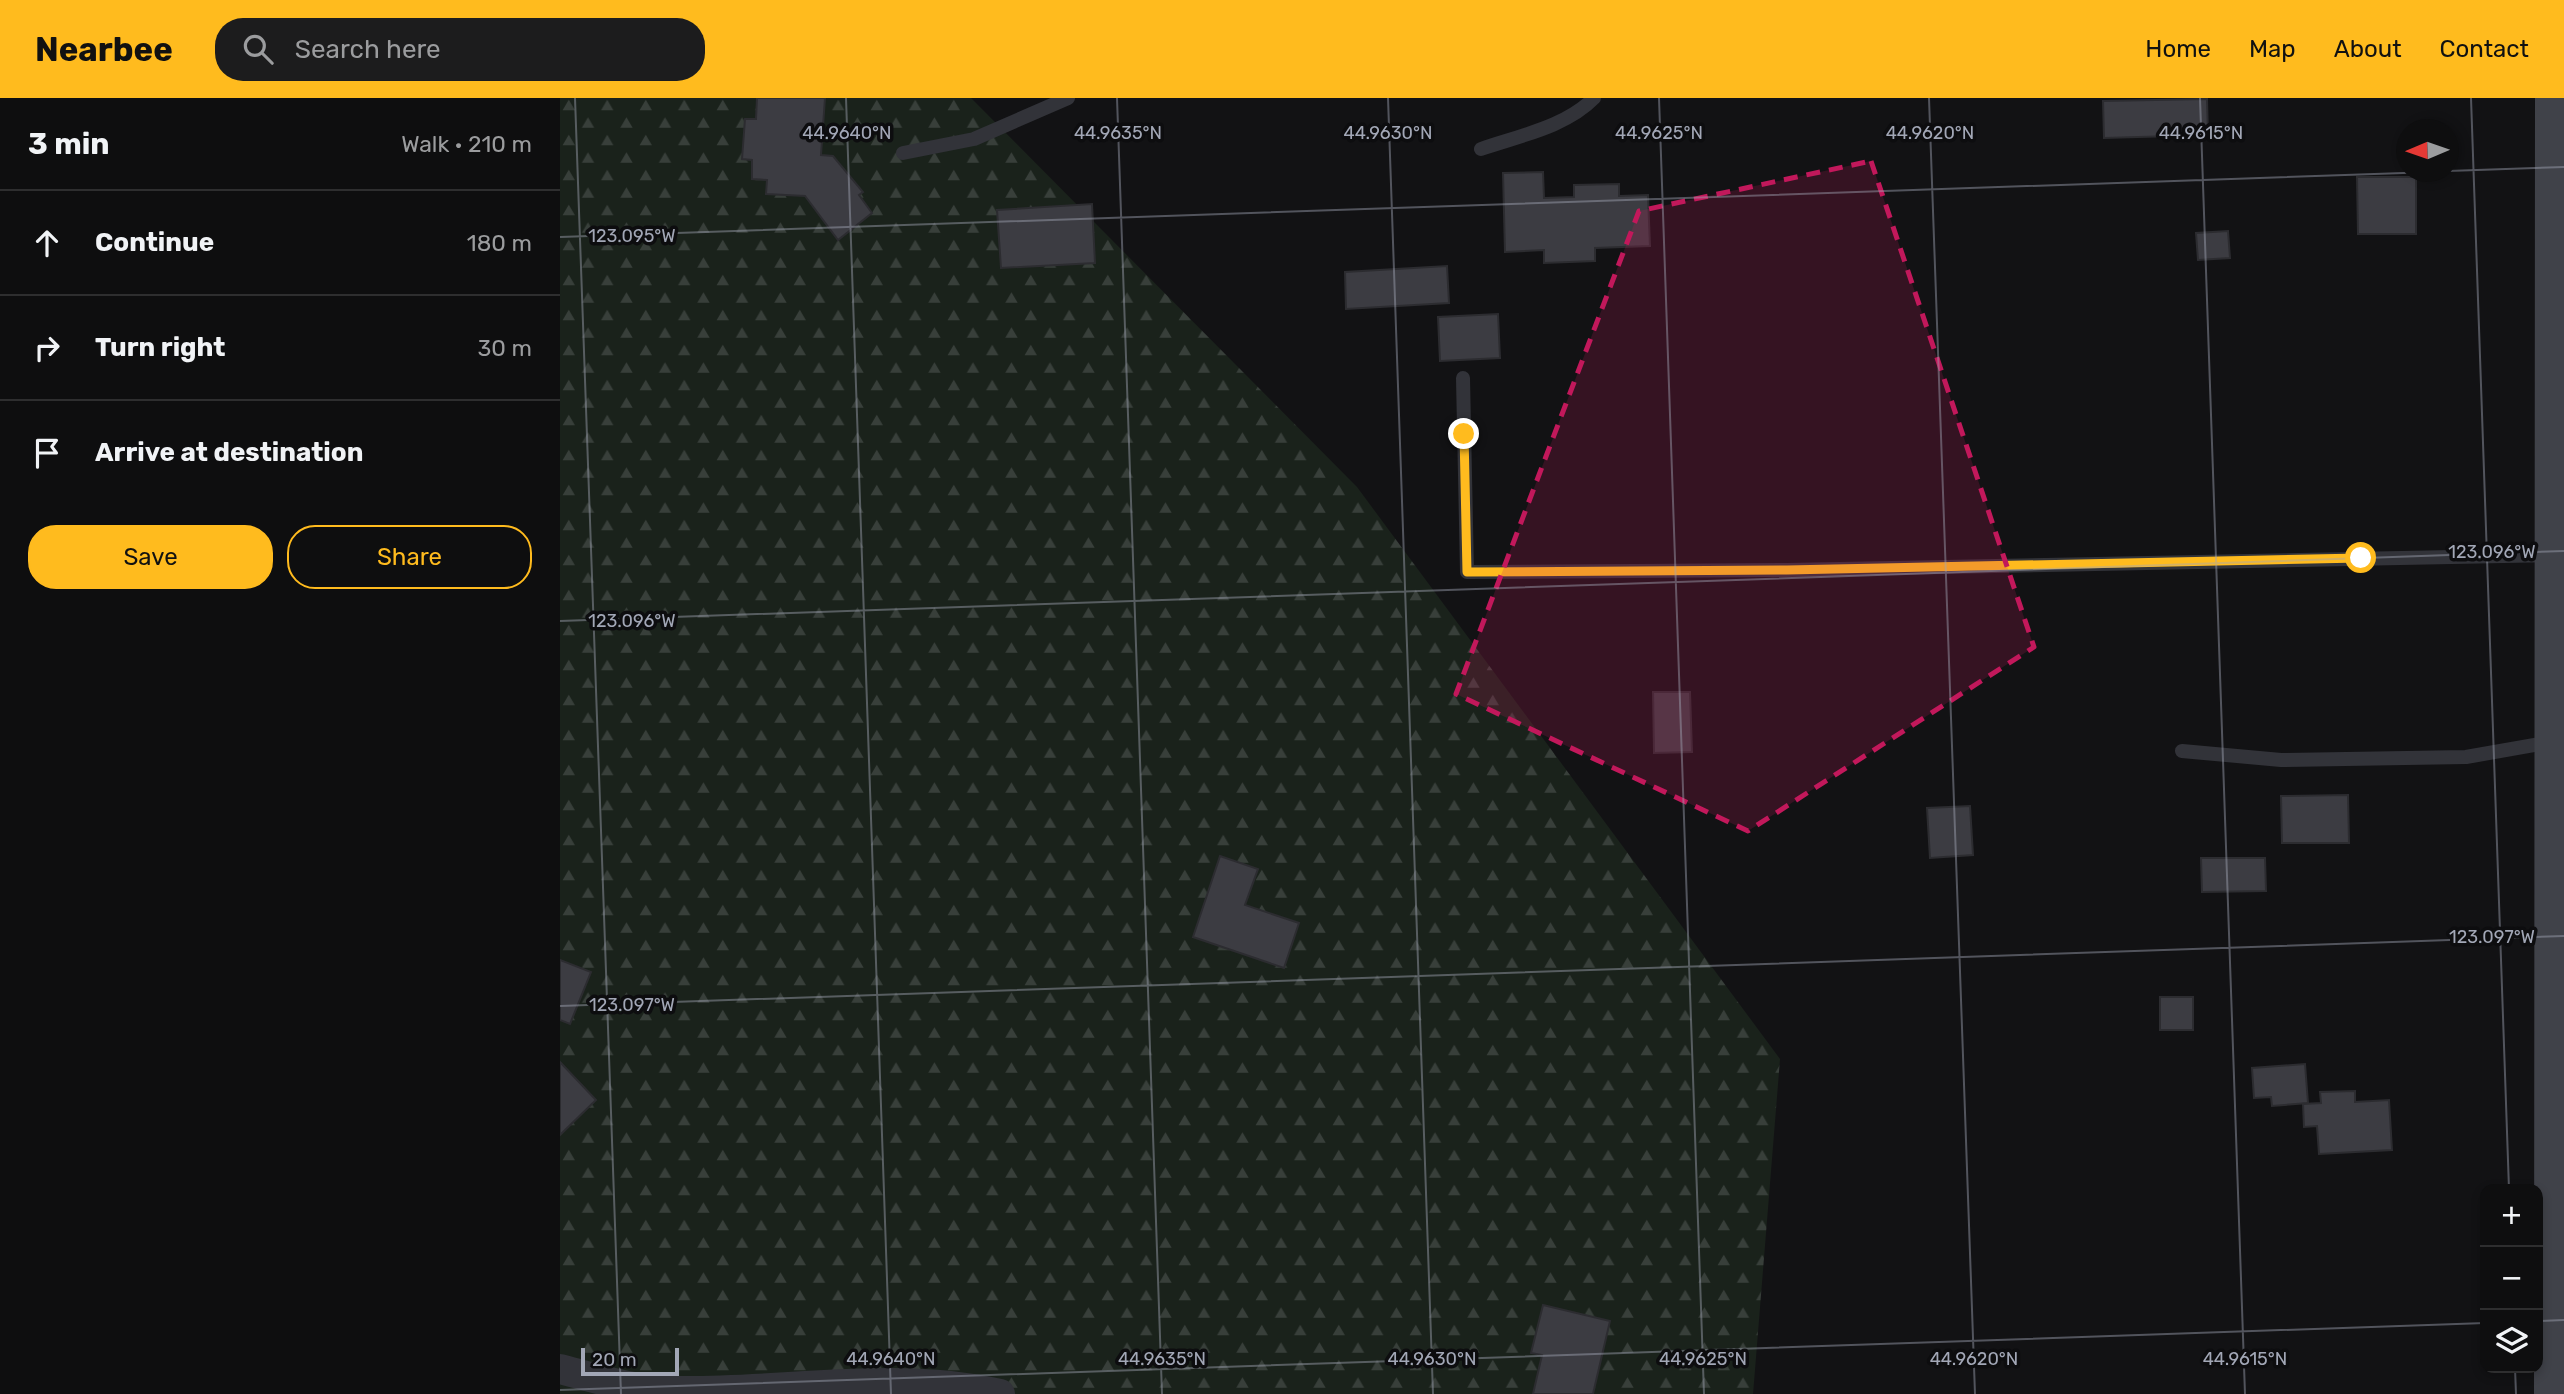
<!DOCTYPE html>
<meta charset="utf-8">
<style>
:root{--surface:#0e0e0f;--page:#1c1c1d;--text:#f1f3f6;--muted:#9b9c9e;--line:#2e2e2f;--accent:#ffbb1e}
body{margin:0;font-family:Rubik,sans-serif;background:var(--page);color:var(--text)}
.controls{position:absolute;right:21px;bottom:21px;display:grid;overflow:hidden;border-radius:14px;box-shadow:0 4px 10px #0003}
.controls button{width:63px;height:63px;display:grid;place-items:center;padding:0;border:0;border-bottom:2px solid var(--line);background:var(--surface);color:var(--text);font:35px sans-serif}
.compass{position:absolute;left:1836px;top:21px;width:63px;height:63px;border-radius:50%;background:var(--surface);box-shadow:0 4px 10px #0003;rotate:268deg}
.scale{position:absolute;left:21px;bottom:18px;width:98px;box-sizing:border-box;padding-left:7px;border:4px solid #a2a7b6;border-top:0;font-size:19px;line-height:24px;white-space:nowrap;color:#a2a7b6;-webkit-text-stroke:5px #0d0d0f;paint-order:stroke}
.stop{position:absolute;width:21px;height:21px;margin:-16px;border:5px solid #ffbb1e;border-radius:50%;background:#fff}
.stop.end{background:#ffbb1e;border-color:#fff;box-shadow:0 2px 7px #0008}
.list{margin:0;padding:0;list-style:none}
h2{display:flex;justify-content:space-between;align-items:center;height:91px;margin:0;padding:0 28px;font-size:30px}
h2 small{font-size:23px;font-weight:400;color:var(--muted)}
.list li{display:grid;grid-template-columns:46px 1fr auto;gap:21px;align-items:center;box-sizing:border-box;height:105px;padding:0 28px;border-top:2px solid var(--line)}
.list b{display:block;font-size:26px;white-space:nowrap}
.list em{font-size:23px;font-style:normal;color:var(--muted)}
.actions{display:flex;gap:14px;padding:21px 28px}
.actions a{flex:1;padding:16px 0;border:2px solid var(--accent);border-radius:28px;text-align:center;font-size:24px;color:var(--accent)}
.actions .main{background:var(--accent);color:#111}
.icon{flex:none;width:38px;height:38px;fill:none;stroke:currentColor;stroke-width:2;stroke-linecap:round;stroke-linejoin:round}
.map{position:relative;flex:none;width:2004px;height:1296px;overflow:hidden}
header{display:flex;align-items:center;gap:42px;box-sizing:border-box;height:98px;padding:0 35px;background:var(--accent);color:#111}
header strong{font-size:33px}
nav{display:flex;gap:38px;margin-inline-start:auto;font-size:24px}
.search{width:490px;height:63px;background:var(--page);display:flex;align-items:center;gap:18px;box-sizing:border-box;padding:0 24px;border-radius:28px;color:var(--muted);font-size:26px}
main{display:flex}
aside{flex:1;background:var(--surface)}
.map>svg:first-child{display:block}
</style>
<header>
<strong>Nearbee</strong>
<div class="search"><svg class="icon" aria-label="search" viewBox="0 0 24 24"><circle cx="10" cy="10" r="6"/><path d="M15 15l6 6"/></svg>Search here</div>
<nav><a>Home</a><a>Map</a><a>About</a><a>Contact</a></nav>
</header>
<main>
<aside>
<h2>3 min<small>Walk · 210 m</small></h2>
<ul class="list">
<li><svg class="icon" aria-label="ahead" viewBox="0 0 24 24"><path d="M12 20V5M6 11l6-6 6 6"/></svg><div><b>Continue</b></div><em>180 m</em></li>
<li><svg class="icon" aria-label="right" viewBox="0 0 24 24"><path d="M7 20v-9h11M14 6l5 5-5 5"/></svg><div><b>Turn right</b></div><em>30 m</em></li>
<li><svg class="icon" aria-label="arrive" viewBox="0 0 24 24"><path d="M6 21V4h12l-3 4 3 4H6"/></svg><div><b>Arrive at destination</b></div></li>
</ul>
<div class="actions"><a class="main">Save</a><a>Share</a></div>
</aside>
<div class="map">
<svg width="2004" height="1296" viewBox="0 0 2004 1296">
<defs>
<pattern id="forest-firs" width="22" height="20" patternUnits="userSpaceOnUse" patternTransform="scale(1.75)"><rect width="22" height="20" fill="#1a221b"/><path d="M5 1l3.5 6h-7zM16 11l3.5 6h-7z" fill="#383f3a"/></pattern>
</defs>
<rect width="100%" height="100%" fill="#121214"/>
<path fill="url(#forest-firs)" d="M0,0H411L797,389L1220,961L1193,1296H0Z"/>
<g fill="#3c3c42" stroke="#2c2c30" stroke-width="2">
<path d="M197,0H265L261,57L273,58L303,94L299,97L312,115L278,142L245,98L206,96L207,82L192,81V62L182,61L185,21H196Z"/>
<path d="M1647,1L1648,37L1544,40L1543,3Z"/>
<path d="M983,74L984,100L1014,99V87L1059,86V98L1088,97L1090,148L1035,150V163L984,165V152L945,154L943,75Z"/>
<path d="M1797,79H1856V136H1798Z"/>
<path d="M532,106L535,165L441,170L437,112Z"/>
<path d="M1668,133L1670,160L1638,162L1636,135Z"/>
<path d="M887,168L889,205L786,211L785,174Z"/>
<path d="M938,216L940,260L880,263L878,219Z"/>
<path d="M1093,594H1130L1132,654L1094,655Z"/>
<path d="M1788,697L1789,745H1722L1721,698Z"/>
<path d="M1410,708L1413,757L1370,760L1367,710Z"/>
<path d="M660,758L698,771L685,807L739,825L724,870L633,839Z"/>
<path d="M1641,760H1705L1706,793L1642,794Z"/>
<path d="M0,862L31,874L10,926L0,922Z"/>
<rect x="1600" y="899" width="33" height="33"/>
<path d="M0,964L36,1002L0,1037Z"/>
<path d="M1745,966L1748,1005L1712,1008L1711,999L1694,1000L1692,970Z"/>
<path d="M1795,993V1004L1829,1002L1832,1052L1759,1056L1757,1028L1744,1029L1743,1006L1761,1005L1760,994Z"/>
<path d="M983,1207L1050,1223L1033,1296H973L982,1257L971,1255Z"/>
</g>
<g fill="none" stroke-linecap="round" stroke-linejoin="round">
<g stroke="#323339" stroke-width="14">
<path d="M921,51C958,38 1006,29 1034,0"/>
<path d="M343,55L414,41L508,0"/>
<path d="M903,280L907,474L1227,472L1992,457"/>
<path d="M1622,653L1721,662L1906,659L1991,644"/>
</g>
<path stroke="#323339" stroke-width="30" d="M0,1271C38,1281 76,1293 115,1293C225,1295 331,1272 440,1296"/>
<path stroke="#404249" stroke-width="38" d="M1993,1296L1994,0"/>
</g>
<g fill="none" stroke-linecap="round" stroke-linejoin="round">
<path stroke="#ffbb1e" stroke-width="9" d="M904,336L907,474L1227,472L1801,460"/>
</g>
<path fill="#c2185b" fill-opacity="0.2" stroke="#c2185b" stroke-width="5" stroke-dasharray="14 9" stroke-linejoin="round" d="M1311,63L1474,549L1188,733L896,596L1079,113Z"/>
<path fill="none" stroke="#a2a7b6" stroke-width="2" stroke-opacity="0.45" d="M15,0L61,1296M286,0L331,1296M557,0L602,1296M828,0L873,1296M1099,0L1144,1296M1369,0L1415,1296M1640,0L1685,1296M1911,0L1949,1091M1888,73L2004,69M0,139L1873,74M0,523L2004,453M0,908L2004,838M1978,1223L2004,1222M1955,1270L1956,1296M0,1292L1925,1225"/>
<g font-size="18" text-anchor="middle" fill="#a2a7b6" stroke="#0d0d0f" stroke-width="7" stroke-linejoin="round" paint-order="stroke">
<text x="287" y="41">44.9640°N</text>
<text x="558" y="41">44.9635°N</text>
<text x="828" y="41">44.9630°N</text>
<text x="1099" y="41">44.9625°N</text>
<text x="1370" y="41">44.9620°N</text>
<text x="1641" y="41">44.9615°N</text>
<text x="72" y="144">123.095°W</text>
<text x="1932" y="460">123.096°W</text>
<text x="72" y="529">123.096°W</text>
<text x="1932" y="845">123.097°W</text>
<text x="72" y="913">123.097°W</text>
<text x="331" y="1267">44.9640°N</text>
<text x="602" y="1267">44.9635°N</text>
<text x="872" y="1267">44.9630°N</text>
<text x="1143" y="1267">44.9625°N</text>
<text x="1414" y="1267">44.9620°N</text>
<text x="1685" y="1267">44.9615°N</text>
</g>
</svg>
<div class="controls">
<button>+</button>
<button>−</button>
<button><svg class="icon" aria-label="layers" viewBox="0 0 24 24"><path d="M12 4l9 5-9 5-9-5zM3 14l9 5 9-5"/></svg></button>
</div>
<svg class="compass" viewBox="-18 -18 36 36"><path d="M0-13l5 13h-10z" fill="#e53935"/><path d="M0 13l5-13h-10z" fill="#9b9c9e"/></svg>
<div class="scale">20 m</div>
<div class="stop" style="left:1801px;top:460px"></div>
<div class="stop end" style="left:904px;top:336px"></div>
</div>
</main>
